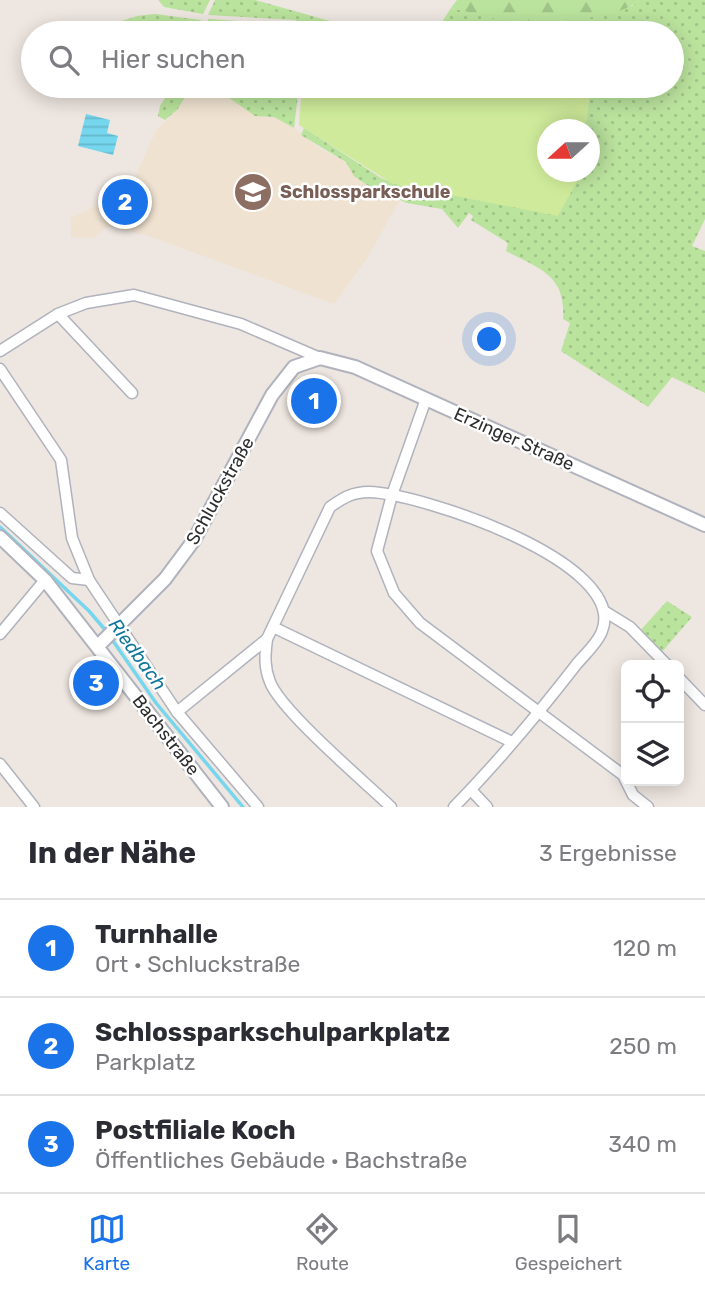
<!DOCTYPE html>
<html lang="de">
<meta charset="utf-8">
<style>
:root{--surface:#fff;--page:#f2f2f3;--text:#2b2b33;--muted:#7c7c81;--line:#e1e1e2;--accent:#1a73e8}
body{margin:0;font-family:Rubik,sans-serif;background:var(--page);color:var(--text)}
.controls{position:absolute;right:21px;bottom:21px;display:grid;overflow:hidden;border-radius:10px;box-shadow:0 4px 18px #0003}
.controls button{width:63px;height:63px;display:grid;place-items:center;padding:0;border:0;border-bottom:2px solid var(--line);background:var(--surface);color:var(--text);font:35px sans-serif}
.compass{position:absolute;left:537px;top:119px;width:63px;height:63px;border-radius:50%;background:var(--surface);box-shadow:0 4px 18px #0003;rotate:249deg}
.you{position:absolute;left:490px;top:340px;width:24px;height:24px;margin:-18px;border:5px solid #fff;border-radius:50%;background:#1a73e8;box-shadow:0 0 0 10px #1a73e833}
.badge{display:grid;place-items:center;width:46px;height:46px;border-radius:50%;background:var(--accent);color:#fff;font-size:23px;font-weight:700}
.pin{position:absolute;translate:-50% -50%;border:4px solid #fff;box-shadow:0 2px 7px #0006}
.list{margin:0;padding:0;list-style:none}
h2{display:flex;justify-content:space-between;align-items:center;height:91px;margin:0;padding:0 28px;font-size:30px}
h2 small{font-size:23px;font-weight:400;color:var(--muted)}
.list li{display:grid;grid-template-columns:46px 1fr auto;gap:21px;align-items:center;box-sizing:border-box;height:98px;padding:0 28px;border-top:2px solid var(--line)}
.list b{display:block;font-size:26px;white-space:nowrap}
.list p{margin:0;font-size:23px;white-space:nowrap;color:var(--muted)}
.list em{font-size:23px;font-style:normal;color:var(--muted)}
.icon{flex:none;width:38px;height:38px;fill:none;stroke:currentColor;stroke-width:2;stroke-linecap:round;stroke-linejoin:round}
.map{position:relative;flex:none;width:705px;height:807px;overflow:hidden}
.search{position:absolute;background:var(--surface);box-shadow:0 4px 18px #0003;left:21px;right:21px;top:21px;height:77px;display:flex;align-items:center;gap:18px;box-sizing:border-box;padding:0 24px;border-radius:38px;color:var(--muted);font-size:26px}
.sheet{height:385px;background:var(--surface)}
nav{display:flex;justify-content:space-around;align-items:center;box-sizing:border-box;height:98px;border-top:2px solid var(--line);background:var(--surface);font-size:19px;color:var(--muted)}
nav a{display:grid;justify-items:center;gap:4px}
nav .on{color:var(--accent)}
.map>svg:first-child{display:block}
</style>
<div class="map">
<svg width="705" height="807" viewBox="0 0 705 807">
<defs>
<pattern id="grass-dots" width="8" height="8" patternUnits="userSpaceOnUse" patternTransform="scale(1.75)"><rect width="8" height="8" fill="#bae39d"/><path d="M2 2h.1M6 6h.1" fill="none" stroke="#a0c388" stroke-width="1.8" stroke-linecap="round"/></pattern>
<pattern id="forest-firs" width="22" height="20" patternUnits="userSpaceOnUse" patternTransform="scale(1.75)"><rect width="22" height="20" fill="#bae39d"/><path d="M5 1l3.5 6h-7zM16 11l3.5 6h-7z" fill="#a0c388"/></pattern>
<pattern id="water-rules" width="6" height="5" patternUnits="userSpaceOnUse" patternTransform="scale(1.75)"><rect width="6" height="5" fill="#75d6ed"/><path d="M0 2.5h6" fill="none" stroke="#66b8cc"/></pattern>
</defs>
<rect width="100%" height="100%" fill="#eee6e0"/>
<path fill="#efe2d0" d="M192,86H212L255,116L274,117L294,128L319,148L346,162L354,176L367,185L400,200L367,258L334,304L152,237L115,227H107L93,238L71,237V218L137,185L134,180L156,131L177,110Z"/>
<g fill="url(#grass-dots)">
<path d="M158,0H210L203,14L164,7Z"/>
<path d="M215,0H255L373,33H309L295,20L208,15Z"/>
<path d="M639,0H705V219L692,246L705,251V393L672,377L648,407L561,351L570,323L563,319C566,275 540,269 506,251L508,243L471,220L473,216L469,213L458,228L442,209L407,203L367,185L354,176L346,162L301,135L304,128L381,178L409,189L580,176L581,172H590V130L585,129L591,86H672V33H420L431,24L438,28L451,8L514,21L632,6Z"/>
<path d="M155,14L201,20L200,33H86L137,16Z"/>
<path d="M208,19L295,25L305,33H206Z"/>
<path d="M173,86H192L177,110L165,120L158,116L160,106Z"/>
<path d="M212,86H299L294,128L274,117L255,116Z"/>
<path d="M667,601L692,617L661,653L639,632Z"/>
</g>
<path fill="url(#forest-firs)" d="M457,0H639C618,21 545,22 516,21C495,21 472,12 451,8Z"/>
<path fill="#ceea9a" d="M302,86H591L585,129L548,130V172H581L580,176L558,216L393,184L299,125Z"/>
<path fill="url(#water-rules)" d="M86,114L110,120L107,133L118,136L113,155L78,146Z"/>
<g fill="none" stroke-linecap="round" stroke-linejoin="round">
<g stroke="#75d6ed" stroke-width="3.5">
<path d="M0,527L89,611L107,632"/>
<path d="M111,638L156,703L243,807"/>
</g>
<defs>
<g id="minor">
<path d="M58,314L132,393"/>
<path d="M0,351L58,314L86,303L134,295L241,324L320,358"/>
<path d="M0,369L61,460L72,538L89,580L177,712L258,807"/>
<path d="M426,399L392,495L377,551L394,593L420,623L623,775L633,795L648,807"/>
<path d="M0,513L72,578L89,580"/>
<path d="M604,611L630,627L667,665"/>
<path d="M273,627L512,742"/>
<path d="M0,634L45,580"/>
<path d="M679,678L705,705"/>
<path d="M177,712L267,639"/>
<path d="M0,764L34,807"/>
<path d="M471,790L487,807"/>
<path d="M391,807C365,782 281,711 270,682C264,667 265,655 267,639L330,507C343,498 352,492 369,492C419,493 629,562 602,631C598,643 584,655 576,665C538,714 498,762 454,807"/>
</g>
<g id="tertiary">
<path d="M0,537L45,580L222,807"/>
<path d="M98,646L165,579L194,540L272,395L294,367L320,358L355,367L705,525"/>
</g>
</defs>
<use href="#minor" stroke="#b0b3bd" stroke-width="13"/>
<use href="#tertiary" stroke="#b0b3bd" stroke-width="16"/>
<use href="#minor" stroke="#fff" stroke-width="10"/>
<use href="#tertiary" stroke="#fff" stroke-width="12"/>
</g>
<defs>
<symbol id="school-disc" viewBox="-11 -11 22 22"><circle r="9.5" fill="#8d6e63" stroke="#fff"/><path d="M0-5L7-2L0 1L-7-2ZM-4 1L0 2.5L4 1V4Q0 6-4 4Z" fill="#fff"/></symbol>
</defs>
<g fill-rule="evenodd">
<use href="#school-disc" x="231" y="170" width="44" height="44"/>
</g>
<g text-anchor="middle" stroke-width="5" stroke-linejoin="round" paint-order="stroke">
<g font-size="18" font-weight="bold" fill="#785e54" stroke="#fff" text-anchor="start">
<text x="280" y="198">Schlossparkschule</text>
</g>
<g font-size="18" fill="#2d2d2d" stroke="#fff">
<text transform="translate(514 439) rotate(24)" y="6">Erzinger Straße</text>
<text transform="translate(220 491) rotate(-61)" y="6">Schluckstraße</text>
<text transform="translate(166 735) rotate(52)" y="6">Bachstraße</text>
</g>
<g font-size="19" font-style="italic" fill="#10779d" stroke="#fff">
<text transform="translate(138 654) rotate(54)" y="7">Riedbach</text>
</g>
</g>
</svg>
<div class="controls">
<button><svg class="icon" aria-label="locate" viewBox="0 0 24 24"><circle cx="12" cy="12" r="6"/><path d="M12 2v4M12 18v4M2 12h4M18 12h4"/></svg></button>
<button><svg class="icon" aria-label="layers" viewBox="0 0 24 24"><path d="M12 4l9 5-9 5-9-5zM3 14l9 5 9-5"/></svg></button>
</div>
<svg class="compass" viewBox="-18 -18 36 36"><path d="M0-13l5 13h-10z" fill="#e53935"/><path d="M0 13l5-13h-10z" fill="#7c7c81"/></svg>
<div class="you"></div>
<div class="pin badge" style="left:314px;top:401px">1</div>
<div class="pin badge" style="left:125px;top:202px">2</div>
<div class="pin badge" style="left:96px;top:683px">3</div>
<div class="search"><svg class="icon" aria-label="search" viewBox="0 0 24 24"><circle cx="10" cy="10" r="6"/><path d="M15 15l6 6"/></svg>Hier suchen</div>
</div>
<section class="sheet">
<h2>In der Nähe<small>3 Ergebnisse</small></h2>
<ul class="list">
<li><span class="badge">1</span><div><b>Turnhalle</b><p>Ort · Schluckstraße</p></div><em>120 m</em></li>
<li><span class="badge">2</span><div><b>Schlossparkschulparkplatz</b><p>Parkplatz</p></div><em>250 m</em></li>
<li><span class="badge">3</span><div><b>Postfiliale Koch</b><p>Öffentliches Gebäude · Bachstraße</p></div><em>340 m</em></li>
</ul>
</section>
<nav>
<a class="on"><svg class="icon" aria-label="map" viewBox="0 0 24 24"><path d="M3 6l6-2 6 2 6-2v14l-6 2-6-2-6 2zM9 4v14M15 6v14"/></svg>Karte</a>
<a><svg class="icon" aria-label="directions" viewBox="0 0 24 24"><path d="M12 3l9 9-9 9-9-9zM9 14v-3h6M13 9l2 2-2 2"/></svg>Route</a>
<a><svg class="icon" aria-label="saved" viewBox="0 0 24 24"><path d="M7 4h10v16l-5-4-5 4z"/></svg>Gespeichert</a>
</nav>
